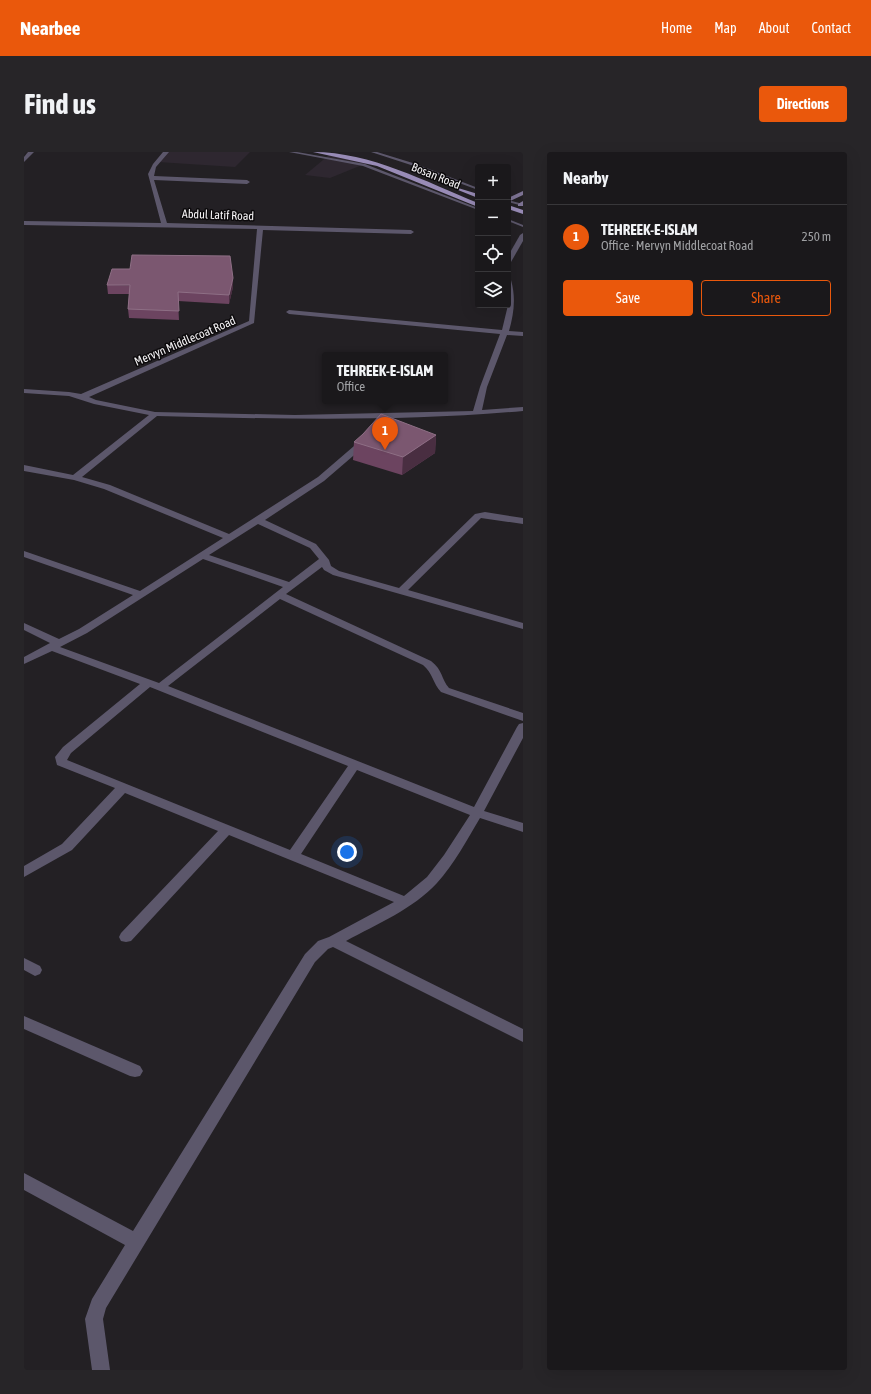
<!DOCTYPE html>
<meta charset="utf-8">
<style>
:root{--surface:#1a181b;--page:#272528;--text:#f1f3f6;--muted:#9fa0a3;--line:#38373a;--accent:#ea580c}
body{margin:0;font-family:"Asap Condensed",sans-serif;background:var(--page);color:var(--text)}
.controls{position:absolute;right:12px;top:12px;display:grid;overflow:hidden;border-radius:4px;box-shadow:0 4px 16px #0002}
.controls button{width:36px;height:36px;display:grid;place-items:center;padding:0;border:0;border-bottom:1px solid var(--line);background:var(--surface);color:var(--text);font:20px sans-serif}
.you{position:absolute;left:323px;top:700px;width:14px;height:14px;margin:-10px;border:3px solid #fff;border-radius:50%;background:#1a73e8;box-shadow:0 0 0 6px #1a73e833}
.badge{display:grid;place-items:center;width:26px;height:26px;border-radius:50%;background:var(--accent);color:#fff;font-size:13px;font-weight:700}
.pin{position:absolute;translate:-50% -33px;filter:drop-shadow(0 1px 2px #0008)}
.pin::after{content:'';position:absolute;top:21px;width:14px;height:12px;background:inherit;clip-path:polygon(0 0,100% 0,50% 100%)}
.popup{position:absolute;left:298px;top:200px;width:126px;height:52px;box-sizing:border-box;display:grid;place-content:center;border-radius:4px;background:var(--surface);filter:drop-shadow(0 1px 3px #0005);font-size:13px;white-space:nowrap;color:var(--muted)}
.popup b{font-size:15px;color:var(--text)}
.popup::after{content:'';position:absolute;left:50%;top:100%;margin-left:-8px;border:8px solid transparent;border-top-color:var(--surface)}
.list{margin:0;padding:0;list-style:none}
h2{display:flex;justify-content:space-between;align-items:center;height:52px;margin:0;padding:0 16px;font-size:17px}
h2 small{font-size:13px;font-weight:400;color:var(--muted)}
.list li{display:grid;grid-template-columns:26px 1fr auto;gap:12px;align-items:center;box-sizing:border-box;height:64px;padding:0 16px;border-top:1px solid var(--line)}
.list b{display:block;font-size:15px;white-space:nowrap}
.list p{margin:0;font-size:13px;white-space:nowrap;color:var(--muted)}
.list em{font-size:13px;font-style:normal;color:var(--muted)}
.actions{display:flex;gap:8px;padding:12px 16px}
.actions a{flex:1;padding:9px 0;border:1px solid var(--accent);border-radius:4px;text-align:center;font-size:14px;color:var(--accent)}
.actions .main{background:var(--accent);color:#fff}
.icon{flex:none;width:22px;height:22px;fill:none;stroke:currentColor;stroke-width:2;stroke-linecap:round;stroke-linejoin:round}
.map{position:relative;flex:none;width:499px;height:1218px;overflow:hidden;border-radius:4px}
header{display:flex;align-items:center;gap:24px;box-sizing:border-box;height:56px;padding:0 20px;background:var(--accent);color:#fff}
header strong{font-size:19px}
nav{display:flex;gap:22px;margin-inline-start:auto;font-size:14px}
.intro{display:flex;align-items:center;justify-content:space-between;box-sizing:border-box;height:96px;padding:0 24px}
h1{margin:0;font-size:28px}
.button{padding:10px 18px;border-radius:4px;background:var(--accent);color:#fff;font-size:14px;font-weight:700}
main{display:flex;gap:24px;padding:0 24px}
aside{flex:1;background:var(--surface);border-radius:4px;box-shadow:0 4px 16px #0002}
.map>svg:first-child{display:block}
</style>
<header>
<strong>Nearbee</strong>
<nav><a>Home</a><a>Map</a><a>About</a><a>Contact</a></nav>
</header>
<div class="intro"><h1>Find us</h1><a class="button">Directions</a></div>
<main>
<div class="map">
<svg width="499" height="1218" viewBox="0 0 499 1218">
<rect width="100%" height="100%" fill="#232024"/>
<g fill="#2e2730">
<path d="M144,0H226L211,15L134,10Z"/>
<path d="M305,3L343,11L306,26L281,23Z"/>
</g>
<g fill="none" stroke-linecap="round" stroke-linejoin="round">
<g fill="#5c576b" fill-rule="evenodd">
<path d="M265,0H273L341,12L454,56V58L339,14Z"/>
<path d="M347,0H353L392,12L454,36V38L390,14Z"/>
<path d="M484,48L499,52V54L484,50Z"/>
<path d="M484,67L499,73V75L484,69Z"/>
</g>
<g fill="#5c576b" fill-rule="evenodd">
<path d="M4,0H10L0,10V5Z"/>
<path d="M139,0H145L132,15L130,24L223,28L226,30L223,32L130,28L143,71L387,78L390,80L387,82L239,78L230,171L65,245L72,248L131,260L271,263L449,259L456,235L476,182L265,162L262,160L265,158L478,178L484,153V126L487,128C492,146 490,161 485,179L499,180V184L483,183L463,235L458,258L499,255V259C377,270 255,267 133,264L58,325L86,333L205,382L294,325L337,288H343L344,290L343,292L300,329L241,368L292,392L305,408L307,414L315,419L375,436L451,362L461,360L499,366V372L457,366L384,438L499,471V477L309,423L300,418L298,415L262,442L407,509C419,518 417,527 425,536L499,561V569L417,540C409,532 409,521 399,513L256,447L144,534L450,655L493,575L495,572L499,571V586L460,659L499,671V680L456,666C443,688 430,712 413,731C389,757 353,772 322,789L499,877V890L309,795L304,797L291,810L82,1156L79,1167L86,1218H68L61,1167L68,1147L101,1093L0,1038V1021L109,1079L281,802L294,789L305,785L370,750L205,683L107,789L102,790L97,789L95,785L97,781L194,679L101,641L48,698L0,725V714L38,692L91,636L33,613L31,605L39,595L116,532L28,499L0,512V505L26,491L0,478V471L35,487L55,477L109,443L0,405V399L116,439L199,386L80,337L50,328L0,319V313L49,323L125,263L70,252L45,244L0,241V237L45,240L57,242L225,169L233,77L0,73V69L137,71L124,22L129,12ZM234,372L286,396L295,407L265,430L185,403ZM179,407L259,435L135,531L36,495L63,481ZM126,535L324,614L266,698L43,608L47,601ZM333,618L446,663L420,703L403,725L380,744L277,702Z"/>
<path d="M499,81V89L487,110L484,112V104L496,83Z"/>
<path d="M0,806L16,814L18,818L16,822L11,824L0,818Z"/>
<path d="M0,864L116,914L119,919L116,924L111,925L106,924L0,877Z"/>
</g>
<g fill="#7e7495" fill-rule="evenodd">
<path d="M499,39V43L484,50V46Z"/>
<path d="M499,49V54H494V52Z"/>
</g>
<g fill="#988bb6" fill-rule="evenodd">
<path d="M289,0C347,0 402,30 454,51V55L353,14Z"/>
<path d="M434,36L454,42V46L434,38Z"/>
<path d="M484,53L499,58V62L484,57Z"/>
</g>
</g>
<g fill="#6c4460">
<path d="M83,133L209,135L205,152L154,149L155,168L105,166L104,157L105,142H84Z"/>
<path d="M412,283L411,301L378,323L329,308L330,290Z"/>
</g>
<g fill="#492e41">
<path d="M209,126V135L205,152V143Z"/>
<path d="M412,283L411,301L378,323L379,305Z"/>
</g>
<g fill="#7b5770" stroke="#8e6f85">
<path d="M108,103L206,104L209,126L205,143L154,140L155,159L104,157L106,133H83L88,117H106Z"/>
<path d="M357,262L412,283L379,305L330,290L339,282Z"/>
</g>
<g text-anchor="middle" stroke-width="3" stroke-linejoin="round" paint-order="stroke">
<g font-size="12" fill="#f4f2f4" stroke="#0c0a0c">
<text transform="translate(412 24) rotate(22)" y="4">Bosan Road</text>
<text transform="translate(194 63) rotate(2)" y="4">Abdul Latif Road</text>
<text transform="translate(161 189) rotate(-23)" y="4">Mervyn Middlecoat Road</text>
</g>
</g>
</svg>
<div class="controls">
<button>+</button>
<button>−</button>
<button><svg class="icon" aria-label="locate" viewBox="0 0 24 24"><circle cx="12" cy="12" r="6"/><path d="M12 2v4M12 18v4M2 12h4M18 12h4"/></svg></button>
<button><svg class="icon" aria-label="layers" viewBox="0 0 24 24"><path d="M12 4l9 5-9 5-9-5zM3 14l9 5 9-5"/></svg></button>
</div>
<div class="you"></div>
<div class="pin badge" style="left:361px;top:298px">1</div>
<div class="popup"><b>TEHREEK-E-ISLAM</b>Office</div>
</div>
<aside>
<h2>Nearby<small></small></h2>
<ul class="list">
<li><span class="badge">1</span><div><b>TEHREEK-E-ISLAM</b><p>Office · Mervyn Middlecoat Road</p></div><em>250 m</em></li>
</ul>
<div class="actions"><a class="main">Save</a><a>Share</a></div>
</aside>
</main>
